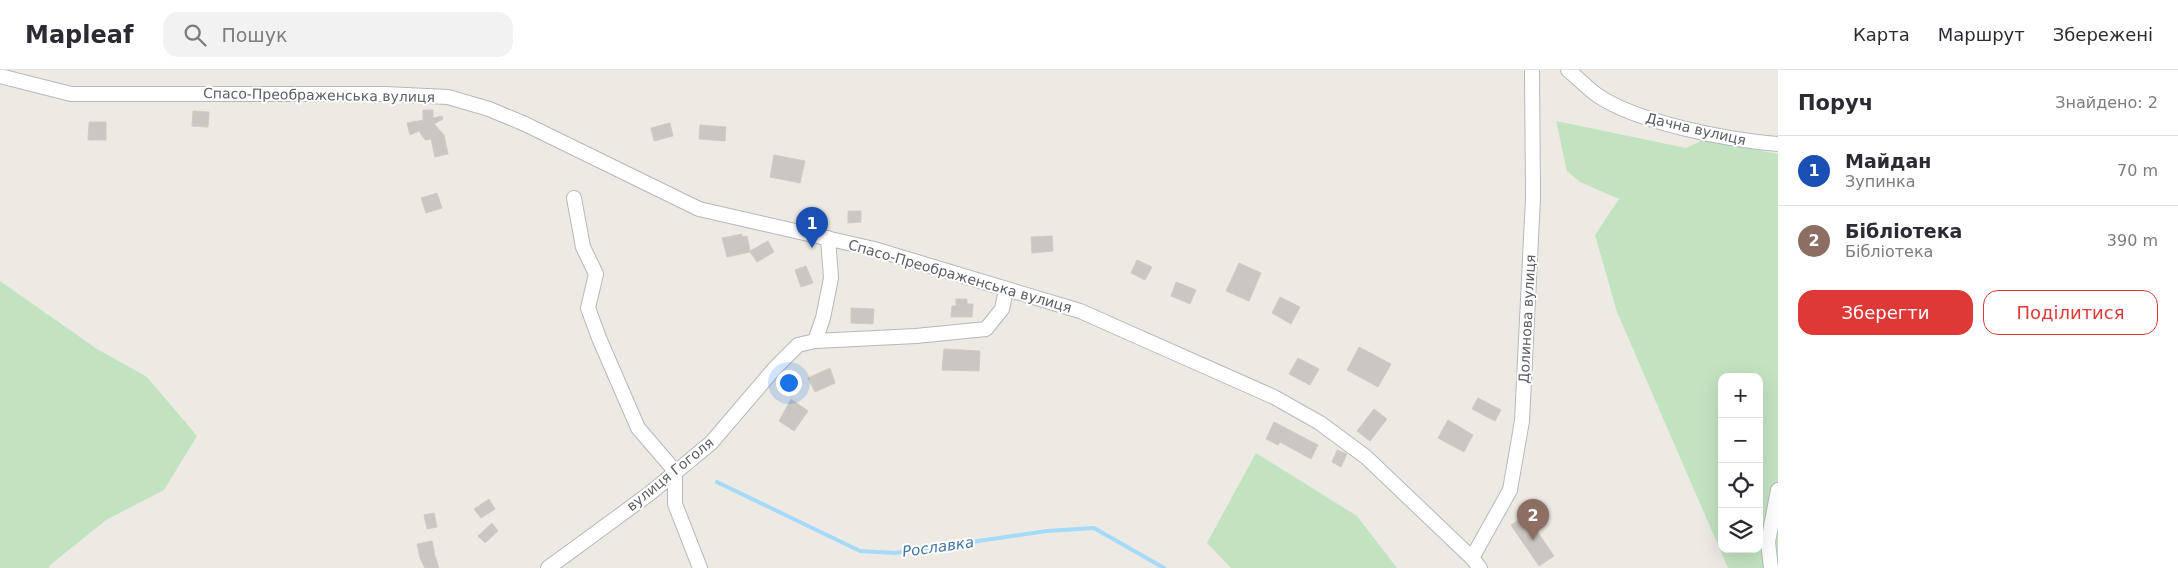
<!DOCTYPE html>
<html lang="uk">
<meta charset="utf-8">
<style>
:root{--surface:#fff;--page:#f2f2f3;--text:#2b2b33;--muted:#7c7c81;--line:#e1e1e2;--accent:#de3937}
body{margin:0;font-family:"DejaVu Sans",sans-serif;background:var(--page);color:var(--text)}
.controls{position:absolute;right:15px;bottom:15px;display:grid;overflow:hidden;border-radius:10px;box-shadow:0 5px 20px #0002}
.controls button{width:45px;height:45px;display:grid;place-items:center;padding:0;border:0;border-bottom:1px solid var(--line);background:var(--surface);color:var(--text);font:25px sans-serif}
.you{position:absolute;left:788px;top:312px;width:18px;height:18px;margin:-12px;border:4px solid #fff;border-radius:50%;background:#1a73e8;box-shadow:0 0 0 8px #1a73e833}
.badge{display:grid;place-items:center;width:32px;height:32px;border-radius:50%;background:var(--accent);color:#fff;font-size:16px;font-weight:700}
.pin{position:absolute;translate:-50% -41px;filter:drop-shadow(0 1px 2px #0008)}
.pin::after{content:'';position:absolute;top:26px;width:18px;height:15px;background:inherit;clip-path:polygon(0 0,100% 0,50% 100%)}
.list{margin:0;padding:0;list-style:none}
h2{display:flex;justify-content:space-between;align-items:center;height:65px;margin:0;padding:0 20px;font-size:21px}
h2 small{font-size:16px;font-weight:400;color:var(--muted)}
.list li{display:grid;grid-template-columns:32px 1fr auto;gap:15px;align-items:center;box-sizing:border-box;height:70px;padding:0 20px;border-top:1px solid var(--line)}
.list b{display:block;font-size:19px;white-space:nowrap}
.list p{margin:0;font-size:16px;white-space:nowrap;color:var(--muted)}
.list em{font-size:16px;font-style:normal;color:var(--muted)}
.actions{display:flex;gap:10px;padding:15px 20px}
.actions a{flex:1;padding:11px 0;border:1px solid var(--accent);border-radius:15px;text-align:center;font-size:18px;color:var(--accent)}
.actions .main{background:var(--accent);color:#fff}
.icon{flex:none;width:28px;height:28px;fill:none;stroke:currentColor;stroke-width:2;stroke-linecap:round;stroke-linejoin:round}
.map{position:relative;flex:none;width:1778px;height:498px;overflow:hidden}
header{display:flex;align-items:center;gap:30px;box-sizing:border-box;height:70px;padding:0 25px;background:var(--surface);border-bottom:1px solid var(--line)}
header strong{font-size:24px}
nav{display:flex;gap:28px;margin-inline-start:auto;font-size:18px}
.search{width:350px;height:45px;background:var(--page);display:flex;align-items:center;gap:12px;box-sizing:border-box;padding:0 18px;border-radius:15px;color:var(--muted);font-size:19px}
main{display:flex}
aside{flex:1;background:var(--surface)}
.map>svg:first-child{display:block}
</style>
<header>
<strong>Mapleaf</strong>
<div class="search"><svg class="icon" aria-label="search" viewBox="0 0 24 24"><circle cx="10" cy="10" r="6"/><path d="M15 15l6 6"/></svg>Пошук</div>
<nav><a>Карта</a><a>Маршрут</a><a>Збережені</a></nav>
</header>
<main>
<div class="map">
<svg width="1778" height="498" viewBox="0 0 1778 498">
<rect width="100%" height="100%" fill="#edeae3"/>
<g fill="#c2e3c0" fill-rule="evenodd">
<path d="M1556,51L1686,78L1703,70L1778,84V498H1728L1617,242L1595,165L1619,129L1580,112L1567,101ZM1722,307H1759V479H1722Z"/>
<path d="M0,211L97,279L147,307L197,366L164,420L106,450L50,495L49,498H0Z"/>
<path d="M1256,383L1357,446L1397,498H1231L1207,473Z"/>
</g>
<g fill="none" stroke-linecap="round" stroke-linejoin="round">
<path stroke="#a5dafa" stroke-width="4" d="M717,412L860,481L895,483L1047,461L1094,458L1164,498"/>
</g>
<g fill="#cac7c2" stroke="#d1cbc1">
<path d="M423,40H433V48L442,46L443,49L434,54L444,65L448,84L435,87L431,69L425,70L419,61L410,65L407,53L423,50Z"/>
<path d="M193,41L209,42L208,57L192,56Z"/>
<path d="M89,52H106V70H88Z"/>
<path d="M670,53L673,66L654,71L651,58Z"/>
<path d="M700,55L726,57L725,71L699,69Z"/>
<path d="M774,85L805,91L800,113L770,107Z"/>
<path d="M437,123L442,138L426,143L421,128Z"/>
<path d="M848,141H861V152L848,153Z"/>
<path d="M742,164V167L747,166L750,181L768,171L774,182L757,192L750,182L727,187L722,168Z"/>
<path d="M1052,166L1053,181L1032,183L1031,167Z"/>
<path d="M1137,190L1152,197L1145,210L1131,203Z"/>
<path d="M1239,193L1261,203L1249,231L1226,221Z"/>
<path d="M806,196L813,213L801,217L795,200Z"/>
<path d="M1176,212L1196,220L1190,234L1171,226Z"/>
<path d="M1280,227L1300,237L1291,254L1272,243Z"/>
<path d="M956,229H967V234H973L972,247H951L952,236H956Z"/>
<path d="M851,238L874,239L873,254L851,253Z"/>
<path d="M1359,277L1391,294L1378,317L1347,300Z"/>
<path d="M944,279L980,281L979,301L942,300Z"/>
<path d="M1298,288L1319,299L1310,315L1289,304Z"/>
<path d="M830,298L835,313L815,322L808,308Z"/>
<path d="M1478,328L1501,340L1495,351L1472,339Z"/>
<path d="M791,329L808,341L794,361L779,351Z"/>
<path d="M1374,339L1387,349L1370,371L1357,361Z"/>
<path d="M1448,350L1473,365L1464,382L1438,368Z"/>
<path d="M1274,352L1318,375L1311,389L1280,372L1278,375L1266,369Z"/>
<path d="M1337,380L1347,384L1341,397L1332,392Z"/>
<path d="M489,429L495,439L481,448L474,439Z"/>
<path d="M434,443L437,457L427,459L424,445Z"/>
<path d="M1526,445L1554,486L1539,496L1511,455Z"/>
<path d="M492,453L498,461L485,473L478,466Z"/>
<path d="M432,471L435,486L439,498H425L420,488L417,474Z"/>
</g>
<g fill="none" stroke-linecap="round" stroke-linejoin="round">
<defs>
<g id="minor">
<path d="M1568,0C1578,8 1587,18 1597,25C1638,53 1728,70 1778,74"/>
<path d="M0,6L71,24H385L448,27L489,39L525,54L699,139L874,179L1080,241L1274,327L1320,353L1366,387L1472,488L1480,498"/>
<path d="M574,128L583,177L596,204L588,238L599,268L638,358L675,401V434L700,498"/>
<path d="M815,271L916,266L986,259L1002,239L1006,220"/>
<path d="M1472,488L1510,420L1522,351L1533,128L1532,0"/>
<path d="M548,498L649,424L711,373L775,298L798,275L815,271L823,248L831,208L828,168"/>
<path d="M1771,498L1768,472L1778,420"/>
</g>
</defs>
<use href="#minor" stroke="#b5b8bc" stroke-width="16"/>
<use href="#minor" stroke="#fff" stroke-width="14"/>
</g>
<g text-anchor="middle" stroke-width="4" stroke-linejoin="round" paint-order="stroke">
<g font-size="14" fill="#5b5f62" stroke="#fff">
<text transform="translate(319 25) rotate(1)" y="5">Спасо-Преображенська вулиця</text>
<text transform="translate(1696 59) rotate(13)" y="5">Дачна вулиця</text>
<text transform="translate(960 206) rotate(16)" y="5">Спасо-Преображенська вулиця</text>
<text transform="translate(1527 249) rotate(-87)" y="5">Долинова вулиця</text>
<text transform="translate(670 404) rotate(-39)" y="5">вулиця Гоголя</text>
</g>
<g font-size="15" font-style="italic" fill="#4176a2" stroke="#fff">
<text transform="translate(938 477) rotate(-8)" y="5">Рославка</text>
</g>
</g>
</svg>
<div class="controls">
<button>+</button>
<button>−</button>
<button><svg class="icon" aria-label="locate" viewBox="0 0 24 24"><circle cx="12" cy="12" r="6"/><path d="M12 2v4M12 18v4M2 12h4M18 12h4"/></svg></button>
<button><svg class="icon" aria-label="layers" viewBox="0 0 24 24"><path d="M12 4l9 5-9 5-9-5zM3 14l9 5 9-5"/></svg></button>
</div>
<div class="you"></div>
<div class="pin badge" style="left:812px;top:178px;background:#1a4fb4">1</div>
<div class="pin badge" style="left:1533px;top:470px;background:#8d6e63">2</div>
</div>
<aside>
<h2>Поруч<small>Знайдено: 2</small></h2>
<ul class="list">
<li><span class="badge" style="background:#1a4fb4">1</span><div><b>Майдан</b><p>Зупинка</p></div><em>70 m</em></li>
<li><span class="badge" style="background:#8d6e63">2</span><div><b>Бібліотека</b><p>Бібліотека</p></div><em>390 m</em></li>
</ul>
<div class="actions"><a class="main">Зберегти</a><a>Поділитися</a></div>
</aside>
</main>
